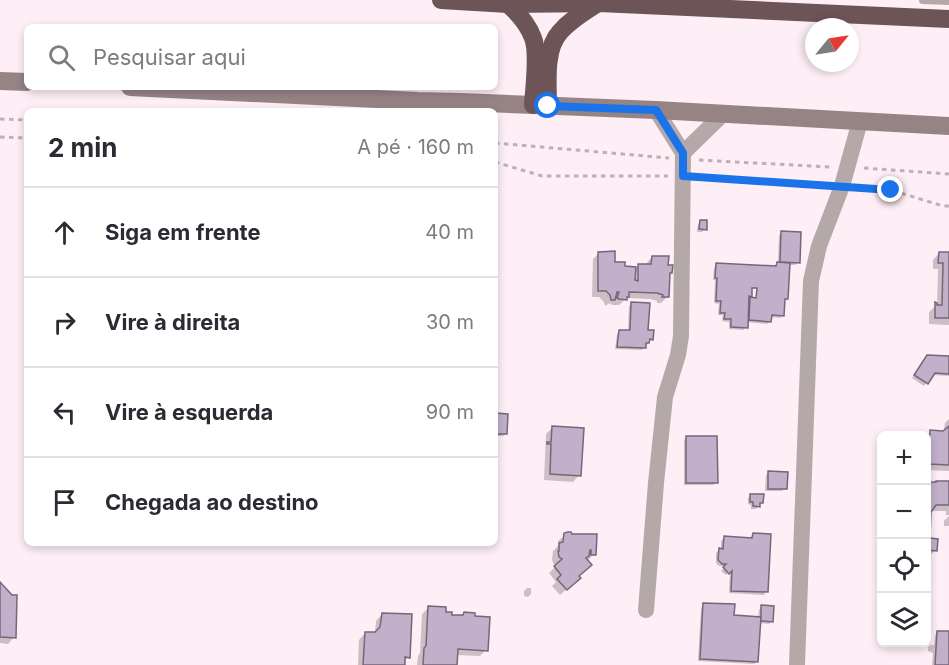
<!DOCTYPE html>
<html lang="pt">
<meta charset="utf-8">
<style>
:root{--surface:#fff;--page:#f2f2f3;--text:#2b2b33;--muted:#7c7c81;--line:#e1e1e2}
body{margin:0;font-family:Inter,sans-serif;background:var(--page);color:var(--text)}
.controls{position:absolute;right:18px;bottom:18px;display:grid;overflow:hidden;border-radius:9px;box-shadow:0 3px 9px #0003}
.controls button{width:54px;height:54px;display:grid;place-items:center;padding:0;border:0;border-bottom:2px solid var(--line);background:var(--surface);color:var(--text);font:30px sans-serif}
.compass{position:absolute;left:805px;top:18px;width:54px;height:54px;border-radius:50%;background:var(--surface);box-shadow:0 3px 9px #0003;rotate:60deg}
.stop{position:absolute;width:18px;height:18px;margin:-14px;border:4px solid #1a73e8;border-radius:50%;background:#fff}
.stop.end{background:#1a73e8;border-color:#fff;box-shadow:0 2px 6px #0008}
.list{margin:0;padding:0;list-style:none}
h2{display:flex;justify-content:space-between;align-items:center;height:78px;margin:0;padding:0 24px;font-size:26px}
h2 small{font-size:20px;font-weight:400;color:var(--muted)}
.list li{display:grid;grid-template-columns:39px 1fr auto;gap:18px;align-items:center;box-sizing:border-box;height:90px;padding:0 24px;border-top:2px solid var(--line)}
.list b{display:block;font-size:22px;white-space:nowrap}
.list em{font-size:20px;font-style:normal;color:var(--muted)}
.icon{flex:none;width:33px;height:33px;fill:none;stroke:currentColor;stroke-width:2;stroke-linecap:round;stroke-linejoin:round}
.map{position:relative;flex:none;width:949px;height:665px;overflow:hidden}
.search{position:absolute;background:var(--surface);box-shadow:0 3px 9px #0003;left:24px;top:24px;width:474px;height:66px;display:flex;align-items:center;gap:15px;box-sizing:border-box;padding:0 21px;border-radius:9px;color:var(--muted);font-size:22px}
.panel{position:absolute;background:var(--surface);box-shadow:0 3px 9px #0003;left:24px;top:108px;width:474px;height:438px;border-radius:9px}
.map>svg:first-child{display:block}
</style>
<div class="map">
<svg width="949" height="665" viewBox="0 0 949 665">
<rect width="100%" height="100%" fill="#feeef6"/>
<g fill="#0003" fill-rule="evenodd">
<path d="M701,221L705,229L702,232H697L698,224Z"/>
<path d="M782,233L798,262L795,265H789L787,298L784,301L783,315L780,318L770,317V321L767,324L746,322V327L743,330L729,329V322L722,321L723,315H718L719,304L714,303L715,280H713L714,268L717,265L774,267L778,263L779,235ZM751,286L758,287L757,299H750Z"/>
<path d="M599,253L614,263L623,268H636L639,265L646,266V264L652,257L668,274L667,297L661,303H657V301L650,299L627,298L619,305H612L610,303L605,306L604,302L599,297H592L593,259Z"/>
<path d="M939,253H949V325L929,324V312L937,305L938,269H933V260Z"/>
<path d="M632,304L652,339L642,350L615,349L617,334L620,331H628L629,306Z"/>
<path d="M949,358V376L932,375L924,386L912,378L924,360Z"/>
<path d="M495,415L505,433L503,436H495Z"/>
<path d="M949,419V471L926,470V436L931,432L946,431L944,429L945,423Z"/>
<path d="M553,427L579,475L573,482L544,480L546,434Z"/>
<path d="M687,437L716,482L714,485H684V440Z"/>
<path d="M769,472L785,488L782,491H765L766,475Z"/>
<path d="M926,483H949V515H946V511H930L929,540L936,550L929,556H926Z"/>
<path d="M751,495L762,502L756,509H751V505L748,504V498Z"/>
<path d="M949,516V526H944V521Z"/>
<path d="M753,534L766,592L764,595L729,593L730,571L726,575L721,571L726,566H719L716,563V553L719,550H721V541L724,538L750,539Z"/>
<path d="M565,535L595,536L594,554L587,561L573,584L560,595L552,586L556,582L549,573L556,566L553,563L552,559L553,551L558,546V541Z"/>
<path d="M0,584L14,637L8,644L0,643Z"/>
<path d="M527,588H531V594L528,597L524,596V591Z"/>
<path d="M704,605L733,617L758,618L759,610L761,607L772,621L769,624L759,623L757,661L754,664L698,661L701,608Z"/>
<path d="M429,607L450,616L461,617L464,614L486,650L480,656L456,655V665H417L418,656L420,653L422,614Z"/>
<path d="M382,614L408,657L403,662V665H358L359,640L365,633H375L376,621Z"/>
<path d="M938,632L949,633V665H932L933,653L928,651V647L931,645H934L935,635Z"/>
</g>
<g fill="#c2afca" stroke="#74677a" stroke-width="1.5">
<path d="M700,220H707V230L699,229Z"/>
<path d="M781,231L801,232L800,263L780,262Z"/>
<path d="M615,251V262H625V266L636,267L635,280L638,281V264H651L652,256H669L668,265H673L672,273H670L669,297H662L663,295L657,293L629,292V297H627V300L619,299L617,298L619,292H617L615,300H611L610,295L606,291H598V252Z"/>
<path d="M939,252H949V318H935V302L937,303V305H942L943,263H938Z"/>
<path d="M777,262L790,263L788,299H785L784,316L772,315L771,322L749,320L750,297L756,298L757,288H752V297L749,296L748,328L731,327V319H724L725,313H720L721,301H716L717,278H715L716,263L776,266Z"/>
<path d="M631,302L650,303L648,330H654L653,340L650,339L649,343H646V348L617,347L619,330H630Z"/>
<path d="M927,355L949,356V374L935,373L928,384L914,375Z"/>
<path d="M495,413L508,414L507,434H495Z"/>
<path d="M552,426L584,428L581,476L550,474L551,444H547V442H551Z"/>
<path d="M949,426V465L928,464L930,430L943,431Z"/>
<path d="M686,436H717L718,483H686Z"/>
<path d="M768,471L788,472L787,489H768Z"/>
<path d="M936,481H949V505H936L931,512L930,538L938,539L937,551L926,550V482H936Z"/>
<path d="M750,494H764L763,503H760V507L753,506V502H750Z"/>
<path d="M568,532H571L572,534H597L596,555H591V550H590L589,556L586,558L592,565L579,576L581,578L567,590L557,579L561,575L554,566L562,559L559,557L558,551H559V543L563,542L564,533Z"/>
<path d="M753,533L771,534L768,592L731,591L732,571L729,574L723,567L726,564H722L718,560L719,548L723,549L724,536L752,538Z"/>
<path d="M0,582L12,595H17L16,638L0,637Z"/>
<path d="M703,603L735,604L734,615L761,617L758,662L700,659Z"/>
<path d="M761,605L774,606L773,622L761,621Z"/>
<path d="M428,606L446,607V612H452V615H463L464,612L475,613V616L490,617L488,651L458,649L457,665H423L424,648L426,646Z"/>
<path d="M382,613L412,614L410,658L405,657V665H363L365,632H375L380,627Z"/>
<path d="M937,631H949V665H935Z"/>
</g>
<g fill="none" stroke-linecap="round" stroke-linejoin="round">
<g stroke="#beb0b7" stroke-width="3" stroke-dasharray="4.5 4.5" stroke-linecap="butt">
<path d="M0,119L27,120"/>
<path d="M0,137L27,138"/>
<path d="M495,143L669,158"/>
<path d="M699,160L830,167"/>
<path d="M495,162L542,176H668"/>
<path d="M864,168L949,174"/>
<path d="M699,177L827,185"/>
<path d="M857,187L891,190L943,206H949"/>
</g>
<path stroke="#b5a8a9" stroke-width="8" d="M923,0L949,1"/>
<g stroke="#b5a8a9" stroke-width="16">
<path d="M683,153L723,114"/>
<path d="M646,610L656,483L665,397L678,355L681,336L683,153L656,110"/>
<path d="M797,665L811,281L819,246L842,186L860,121"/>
</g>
<g stroke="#968485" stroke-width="18">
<path d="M0,81L27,82"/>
<path d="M130,87L418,101L462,102L656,110L949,126"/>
</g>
<g stroke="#6d5456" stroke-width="18">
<path d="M441,0L508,4L599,3L949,19"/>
<path d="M508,4C519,14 528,24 533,38C539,53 534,88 533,105"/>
<path d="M548,106C548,84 544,49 560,32C570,20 584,12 598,3"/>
</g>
</g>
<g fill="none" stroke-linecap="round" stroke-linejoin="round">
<path stroke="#1a73e8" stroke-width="8" d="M548,106L656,110L683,153V176L891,190"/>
</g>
</svg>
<div class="controls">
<button>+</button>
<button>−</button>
<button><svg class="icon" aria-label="locate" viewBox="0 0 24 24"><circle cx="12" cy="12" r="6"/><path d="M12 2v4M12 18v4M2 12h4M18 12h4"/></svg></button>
<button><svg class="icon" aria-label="layers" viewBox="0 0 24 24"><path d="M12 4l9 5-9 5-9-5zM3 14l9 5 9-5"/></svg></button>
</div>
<svg class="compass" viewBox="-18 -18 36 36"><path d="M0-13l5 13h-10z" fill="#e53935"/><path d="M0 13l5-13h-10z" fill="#7c7c81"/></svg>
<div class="stop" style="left:548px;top:106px"></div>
<div class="stop end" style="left:891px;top:190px"></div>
<div class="search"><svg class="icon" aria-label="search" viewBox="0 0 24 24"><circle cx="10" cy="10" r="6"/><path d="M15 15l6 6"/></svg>Pesquisar aqui</div>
<section class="panel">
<h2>2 min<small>A pé · 160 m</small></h2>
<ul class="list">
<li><svg class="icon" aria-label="ahead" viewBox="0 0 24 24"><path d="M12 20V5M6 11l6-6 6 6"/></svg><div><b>Siga em frente</b></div><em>40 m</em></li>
<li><svg class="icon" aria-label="right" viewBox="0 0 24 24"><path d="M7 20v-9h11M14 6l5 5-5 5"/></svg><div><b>Vire à direita</b></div><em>30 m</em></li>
<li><svg class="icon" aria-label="left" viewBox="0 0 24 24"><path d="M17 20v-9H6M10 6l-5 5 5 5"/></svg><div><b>Vire à esquerda</b></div><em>90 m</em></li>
<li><svg class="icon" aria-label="arrive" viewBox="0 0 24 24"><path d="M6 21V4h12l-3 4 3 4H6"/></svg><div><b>Chegada ao destino</b></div></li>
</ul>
</section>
</div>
